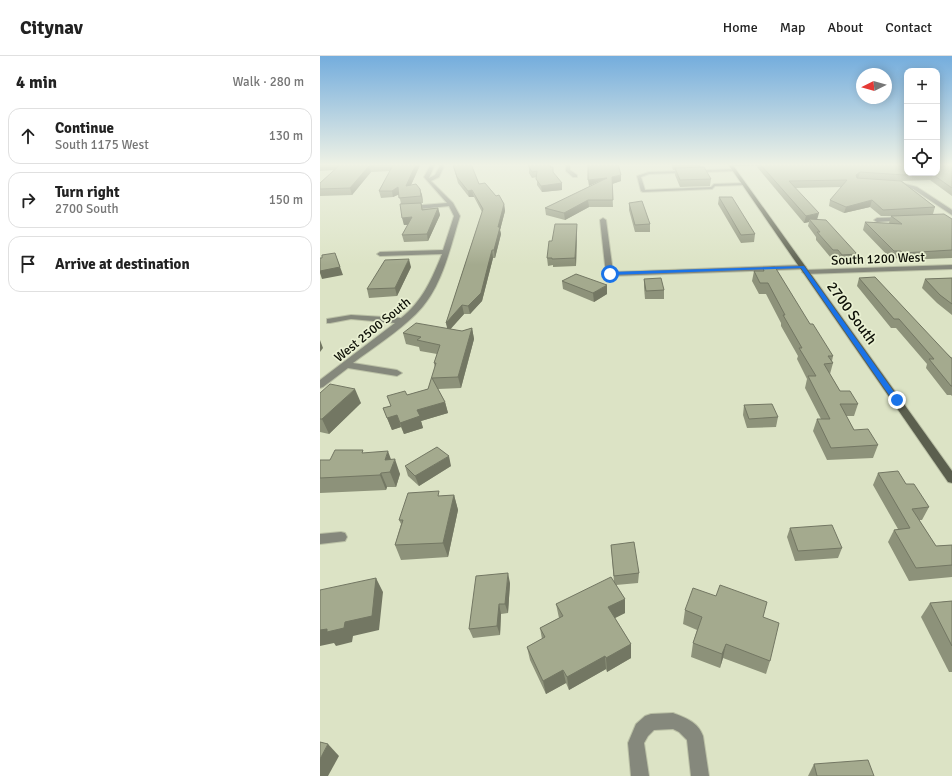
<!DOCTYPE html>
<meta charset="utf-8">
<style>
:root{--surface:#fff;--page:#f6f6f6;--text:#222;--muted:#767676;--line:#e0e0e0}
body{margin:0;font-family:Signika,sans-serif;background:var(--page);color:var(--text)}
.controls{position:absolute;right:12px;top:12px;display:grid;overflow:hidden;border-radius:8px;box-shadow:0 2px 10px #0003}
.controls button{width:36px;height:36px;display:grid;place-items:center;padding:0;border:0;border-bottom:1px solid var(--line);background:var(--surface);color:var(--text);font:20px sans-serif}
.compass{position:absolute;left:536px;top:12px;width:36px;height:36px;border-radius:50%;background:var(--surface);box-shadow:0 2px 10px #0003;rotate:265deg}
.stop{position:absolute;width:12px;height:12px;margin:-9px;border:3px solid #1a73e8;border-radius:50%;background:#fff}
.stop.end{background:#1a73e8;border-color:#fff;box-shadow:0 1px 4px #0008}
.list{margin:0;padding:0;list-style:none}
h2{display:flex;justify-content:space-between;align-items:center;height:52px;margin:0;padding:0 16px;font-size:17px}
h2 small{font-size:13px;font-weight:400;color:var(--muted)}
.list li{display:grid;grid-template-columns:26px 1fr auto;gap:12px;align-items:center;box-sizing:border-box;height:56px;margin:0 8px 8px;padding:0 8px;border:1px solid var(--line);border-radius:12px}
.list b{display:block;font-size:15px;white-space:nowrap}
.list p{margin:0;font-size:13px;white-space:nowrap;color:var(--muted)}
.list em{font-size:13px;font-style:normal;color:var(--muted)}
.icon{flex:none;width:22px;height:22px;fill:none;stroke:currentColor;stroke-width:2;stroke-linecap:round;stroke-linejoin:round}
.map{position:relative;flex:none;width:632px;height:720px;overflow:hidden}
header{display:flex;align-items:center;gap:24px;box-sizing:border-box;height:56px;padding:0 20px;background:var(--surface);border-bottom:1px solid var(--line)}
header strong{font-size:19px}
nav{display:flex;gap:22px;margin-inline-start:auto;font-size:14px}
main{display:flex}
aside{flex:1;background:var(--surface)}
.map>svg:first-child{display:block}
</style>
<header>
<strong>Citynav</strong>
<nav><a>Home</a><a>Map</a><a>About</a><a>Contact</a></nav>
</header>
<main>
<aside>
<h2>4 min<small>Walk · 280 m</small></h2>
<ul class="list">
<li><svg class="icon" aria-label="ahead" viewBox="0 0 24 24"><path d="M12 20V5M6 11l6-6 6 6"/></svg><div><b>Continue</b><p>South 1175 West</p></div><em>130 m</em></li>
<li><svg class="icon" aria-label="right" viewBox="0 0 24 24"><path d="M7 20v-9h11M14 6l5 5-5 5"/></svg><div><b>Turn right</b><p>2700 South</p></div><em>150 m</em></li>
<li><svg class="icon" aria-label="arrive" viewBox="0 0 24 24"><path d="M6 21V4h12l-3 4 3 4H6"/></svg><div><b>Arrive at destination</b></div></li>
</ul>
</aside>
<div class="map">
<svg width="632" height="720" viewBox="0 0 632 720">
<rect width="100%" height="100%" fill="#dce3c5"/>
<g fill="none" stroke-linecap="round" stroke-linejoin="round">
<defs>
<g id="lane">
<path d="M410,108H455L453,109L411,110Z"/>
<path d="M414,113L415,115L329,118L321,121L325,134L391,131L394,128L423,127L424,129L395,130L392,133L323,136L321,135L317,120L329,116Z"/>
</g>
<g id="street">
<path d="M111,108H115L109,122L115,119L121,108H125L119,121L111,125L133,147L140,160C130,192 122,233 96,258C78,276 54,291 33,307L77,314L82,317L77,320L28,312L3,331L0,332V324L75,267L31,263L10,267H7V263L31,259L81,262C102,246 112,223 122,198L60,200L57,198L60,196L123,194L134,160L129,150L90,154L87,152L90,150L127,147L104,121Z"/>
<path d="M246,108H250V114L257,119V121H253L246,115Z"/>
<path d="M574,125L597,131L632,154V159L593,133L572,128V126Z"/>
<path d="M584,161L586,162V164L557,166L554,164L557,162Z"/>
<path d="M283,162L286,164L293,216L483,209L486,211L483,213L290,220L286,218L280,164Z"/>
<path d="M632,209V213L485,218L482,216L485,214Z"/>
<path d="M21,476L25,477L27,481L25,485L0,488V478Z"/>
<path d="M353,657C366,662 378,666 383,680L389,720H371L367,684L359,676L353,673L334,674L328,680L324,687L329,720H311L308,687L316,668L325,660L331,658Z"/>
</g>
<path id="secondary" d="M408,108H412L632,415V427L628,426Z"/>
</defs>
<use href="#lane" stroke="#bbc1a6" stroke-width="2"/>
<use href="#street" stroke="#bbc1a6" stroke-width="2"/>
<use href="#secondary" stroke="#bbc1a6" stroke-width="2"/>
<use href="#lane" fill="#85887c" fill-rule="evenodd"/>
<use href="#street" fill="#85887c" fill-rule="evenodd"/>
<use href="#secondary" fill="#5b5f4e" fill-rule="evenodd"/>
</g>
<g fill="#8d927a">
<path d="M0,108H110L109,109H100L91,129L100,133L102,139L103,147H101L103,153L118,152L120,159L108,185L84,186L82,179L88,169H84L81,148L79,138L73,141L61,142L59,135L70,115L51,116L32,139L0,140V127L14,114L0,115Z"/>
<path d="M209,108H231V111H233V117L242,127V134L222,136L217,129V121L212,122L209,117Z"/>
<path d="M351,108H381L380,111L391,123L390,130L360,131L355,119V114H353Z"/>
<path d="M437,108H632V140L610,124L582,125L615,151L613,158L632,163V202L581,204L579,202L571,203L543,174L545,166L570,168L569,167L571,160H561L550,151L524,157L509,150L510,144L522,131L475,132L497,164L537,198L535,206L521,207L516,202H511L496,184V181L488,170L489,166L484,167L437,111Z"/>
<path d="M133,109L159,128L184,148L185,155L180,174L181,178L175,202H173L162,245L150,258H144L130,273L142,275L152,272L154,283L141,332L118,333L125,346L128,357L101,365L103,372L84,378L81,371L72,374L63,352L70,350L87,339L108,333L115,312L114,307L117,298L100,295L99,291L86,288L83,277L128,273L126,267L162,156L154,141H149L138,127Z"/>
<path d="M301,119V125L292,128L293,151H269L245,164L226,159L225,152Z"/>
<path d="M399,141L435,178L434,186L421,187L398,148Z"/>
<path d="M309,147L330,168V176H315L309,154Z"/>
<path d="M257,168V175L256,210L233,211V209L228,210L227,202L232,185Z"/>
<path d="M91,211L77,240L49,242L47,233Z"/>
<path d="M443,212L490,268L513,300L512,305L513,307L510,318L520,335L538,348L534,360H526L534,374L558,389L553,402L507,404L493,375L497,363H501L485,332L487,323L477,303L478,300L461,270V267L446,238H439L432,225L434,215H443Z"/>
<path d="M539,222L632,302V340L631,339H627L606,312L607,308L576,272H571L537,230Z"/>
<path d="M632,222V259L617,247L602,232L605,223Z"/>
<path d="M324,223L344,234V243H325L324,231Z"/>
<path d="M242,225L287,238L274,246L243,233Z"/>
<path d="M0,337L41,347L9,378L0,376Z"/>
<path d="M424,349L458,361L456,371L427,372L423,359Z"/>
<path d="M44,397L71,403L80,418L76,431H67L66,434L0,437V404H10Z"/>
<path d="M85,410H131L99,430L88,420Z"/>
<path d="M558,417L586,428L609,451L602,464H599L616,490L632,489V521L589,525L568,486L574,474L578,473L553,429Z"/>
<path d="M134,439L138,454L128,501L81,504L75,489L81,468L79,464L121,440Z"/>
<path d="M470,472L522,492L518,502L475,505L467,481Z"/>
<path d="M291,489L319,517L318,527L296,529L305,543V557L295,562L311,588V602L287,616L286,613L249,634L246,627L226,638L210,604L207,591L222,583L220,572L239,562L236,548L294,526Z"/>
<path d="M190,527L188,557L181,558L180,579L153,582L149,573Z"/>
<path d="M632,545V616H629L601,561L610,547Z"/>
<path d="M365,554L443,561L450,605L446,618L403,602L400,612L371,601L373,587L377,574L363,568Z"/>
<path d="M494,708L554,720H488Z"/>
</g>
<g fill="#737763">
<path d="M96,108H99L100,109L88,136L86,130Z"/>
<path d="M49,110L51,116L32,139L30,132Z"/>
<path d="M540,116L538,122L534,125L536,119Z"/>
<path d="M301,119V125L292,128V121Z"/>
<path d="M287,122L269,130L268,124Z"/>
<path d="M242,127V134L222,136L221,130Z"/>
<path d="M78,131L80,138L73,141L72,135Z"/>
<path d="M100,133L102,139L103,147L101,140Z"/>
<path d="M152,134L154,141H149L148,135Z"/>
<path d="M268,144L269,151L245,164L244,157Z"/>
<path d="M552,144L550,151L524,157L526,151Z"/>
<path d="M184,148L185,155L180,174L181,178L175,202L174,194L178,171Z"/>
<path d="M118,152L120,159L108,185L107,178Z"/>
<path d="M499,157L497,164L489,163V166L484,167L486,160Z"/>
<path d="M92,161L94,168L84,169L82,162Z"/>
<path d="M257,168V175L256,210L255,202Z"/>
<path d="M172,194L173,202L162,245L150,258L148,250Z"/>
<path d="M15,197L23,219L2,223L0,217V215Z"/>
<path d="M89,203L91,211L77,240L75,232Z"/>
<path d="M287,229V238L274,246L273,237Z"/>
<path d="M142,249L144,258L128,276L126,267Z"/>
<path d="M152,272L154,283L141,332L138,321Z"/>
<path d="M0,284L3,292L0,296Z"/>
<path d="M35,333L41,347L9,378L2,363Z"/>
<path d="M125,346L128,357L101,365L103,372L84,378L80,367L97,354Z"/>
<path d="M77,359L81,371L72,374L67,362Z"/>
<path d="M68,395L73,409L75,403L80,418L76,431L65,404Z"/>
<path d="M129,400L131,410L99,430L95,420Z"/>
<path d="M61,417L67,431L66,434L60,419Z"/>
<path d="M134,439L138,454L128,501L123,487Z"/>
<path d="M188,517L190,527L188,557L185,548Z"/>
<path d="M56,522L63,536L59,574L33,580L32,586L16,590L14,587L0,590V574Z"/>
<path d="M305,543V557L289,565L288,551Z"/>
<path d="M179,548L181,558L180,579L177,570Z"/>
<path d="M311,588V602L287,616L286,602Z"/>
<path d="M406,588L403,602L400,612L402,598Z"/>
<path d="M285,600L286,613L249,634L247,621Z"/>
<path d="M243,614L246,627L226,638L223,625Z"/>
<path d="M8,688L19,700L8,720H0V703Z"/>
</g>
<g fill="#a4aa8e" stroke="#737763">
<path d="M21,108H96L86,130L96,128L100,133L101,140L79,142L78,131L72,135H59L73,109L49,110L30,132L0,133V127Z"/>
<path d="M134,108H151L159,128L165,127L176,140L179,139L184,148L178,171H180L174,194H172L161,237L148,250L142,249L126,267L163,153L152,134L148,135L137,121L133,109Z"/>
<path d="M209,108H230V111H233V116L242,127L221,130L216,123L217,115L212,116L209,111Z"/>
<path d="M268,108H298L301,119L292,121L293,144H268L244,157L225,152L287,122L268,124Z"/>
<path d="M440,108H587V117H617V108H632V132L612,118L584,119L540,116L536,119L537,122L581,125L615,151L563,154L552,144L526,151L510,144L527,124L469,125L499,157L486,160Z"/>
<path d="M384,111L391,123L360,124L355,112Z"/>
<path d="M399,141H412L435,178L421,179Z"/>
<path d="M322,145L330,168L315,169L309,147Z"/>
<path d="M101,147L102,154L118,152L107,178L82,179L92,161L82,162L80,148Z"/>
<path d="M624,158L632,163V194L583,197L581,195H574L545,166L582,168L571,160Z"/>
<path d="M489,163L506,164L537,198L522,199L518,194H513L497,176H500Z"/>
<path d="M235,168H257L255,202L232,203V202H227L229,185H232Z"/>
<path d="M15,197L20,211L0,215V202H2V199Z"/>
<path d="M89,203L75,232L47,233L65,204Z"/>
<path d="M455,211L490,268H493L513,300H508L513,307L504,308L520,335H530L538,348H520L534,374L548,373L558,389L511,392L497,363H510L488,320H496L479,292H482L463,259H465L448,227H440L434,215H444L443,212Z"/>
<path d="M256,218L287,229L273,237L242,225Z"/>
<path d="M555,221L631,302H632V330H631L609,303H614L579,263H574L539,222Z"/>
<path d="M341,222L344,234L326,235L324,223Z"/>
<path d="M632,222V248L620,239L605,223Z"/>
<path d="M96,267L142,275L152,272L138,321L112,322L125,346L97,354L100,360L80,367L77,359L67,362L63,352L71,350L67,340L85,335L87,339L108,333L116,307H114L120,289L97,284L101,281L83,277Z"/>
<path d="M10,328L35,333L2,363H0V337Z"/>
<path d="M452,348L458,361L429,363L424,349Z"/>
<path d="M117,391L129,400L95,420L85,410Z"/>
<path d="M15,394H43L42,397L68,395L65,404L75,403L70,416L61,417L60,419L0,422V404H10Z"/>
<path d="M578,415L586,428H594L609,451L592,453L616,490L632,489V509L596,512L574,474L590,472L558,417Z"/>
<path d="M119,435L118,440L134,439L123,487L75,489L83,464H79L88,437Z"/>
<path d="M512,469L522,492L478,495L470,472Z"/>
<path d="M314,486L319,517L294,520L291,489Z"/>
<path d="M188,517L185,548H179L177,570L149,573L156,520Z"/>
<path d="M291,521L305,543L288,551L311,588L286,602L285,600L247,621L243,614L223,625L207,591L225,581L220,572L243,560L236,548Z"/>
<path d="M56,522L52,560L25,566L24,572L7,576V573L0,574V534Z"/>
<path d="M400,529L447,546L443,561L459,567L450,605L406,588L402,598L373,587L382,561L365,554L373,532L396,540Z"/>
<path d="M632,545V590L610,547Z"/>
<path d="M0,686L8,688L0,703Z"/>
<path d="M548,704L554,720H497L494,708Z"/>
</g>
<linearGradient id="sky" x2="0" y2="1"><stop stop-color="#74addd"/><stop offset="0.52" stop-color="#eff2e5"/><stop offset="1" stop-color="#eff2e5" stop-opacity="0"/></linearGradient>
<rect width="632" height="209" fill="url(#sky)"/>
<path fill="#1a73e8" d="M484,210L579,343V346H574L481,212L290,219L288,218L290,216Z"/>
<g text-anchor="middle" stroke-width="3.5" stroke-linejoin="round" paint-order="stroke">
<g font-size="13" fill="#0c0e05" stroke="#e9f0d2">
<text transform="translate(558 202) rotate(-2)" y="5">South 1200 West</text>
<text transform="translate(52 273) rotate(-39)" y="5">West 2500 South</text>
</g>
<g font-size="15" fill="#0c0e05" stroke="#e9f0d2">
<text transform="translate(532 257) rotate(54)" y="5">2700 South</text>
</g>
</g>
</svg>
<div class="controls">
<button>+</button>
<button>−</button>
<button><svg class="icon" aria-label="locate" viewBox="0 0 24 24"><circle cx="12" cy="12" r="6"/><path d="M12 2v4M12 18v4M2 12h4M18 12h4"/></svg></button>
</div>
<svg class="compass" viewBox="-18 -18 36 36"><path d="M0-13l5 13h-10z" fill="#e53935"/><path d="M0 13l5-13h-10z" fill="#767676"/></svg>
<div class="stop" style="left:290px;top:218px"></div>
<div class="stop end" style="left:577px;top:344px"></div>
</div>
</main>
